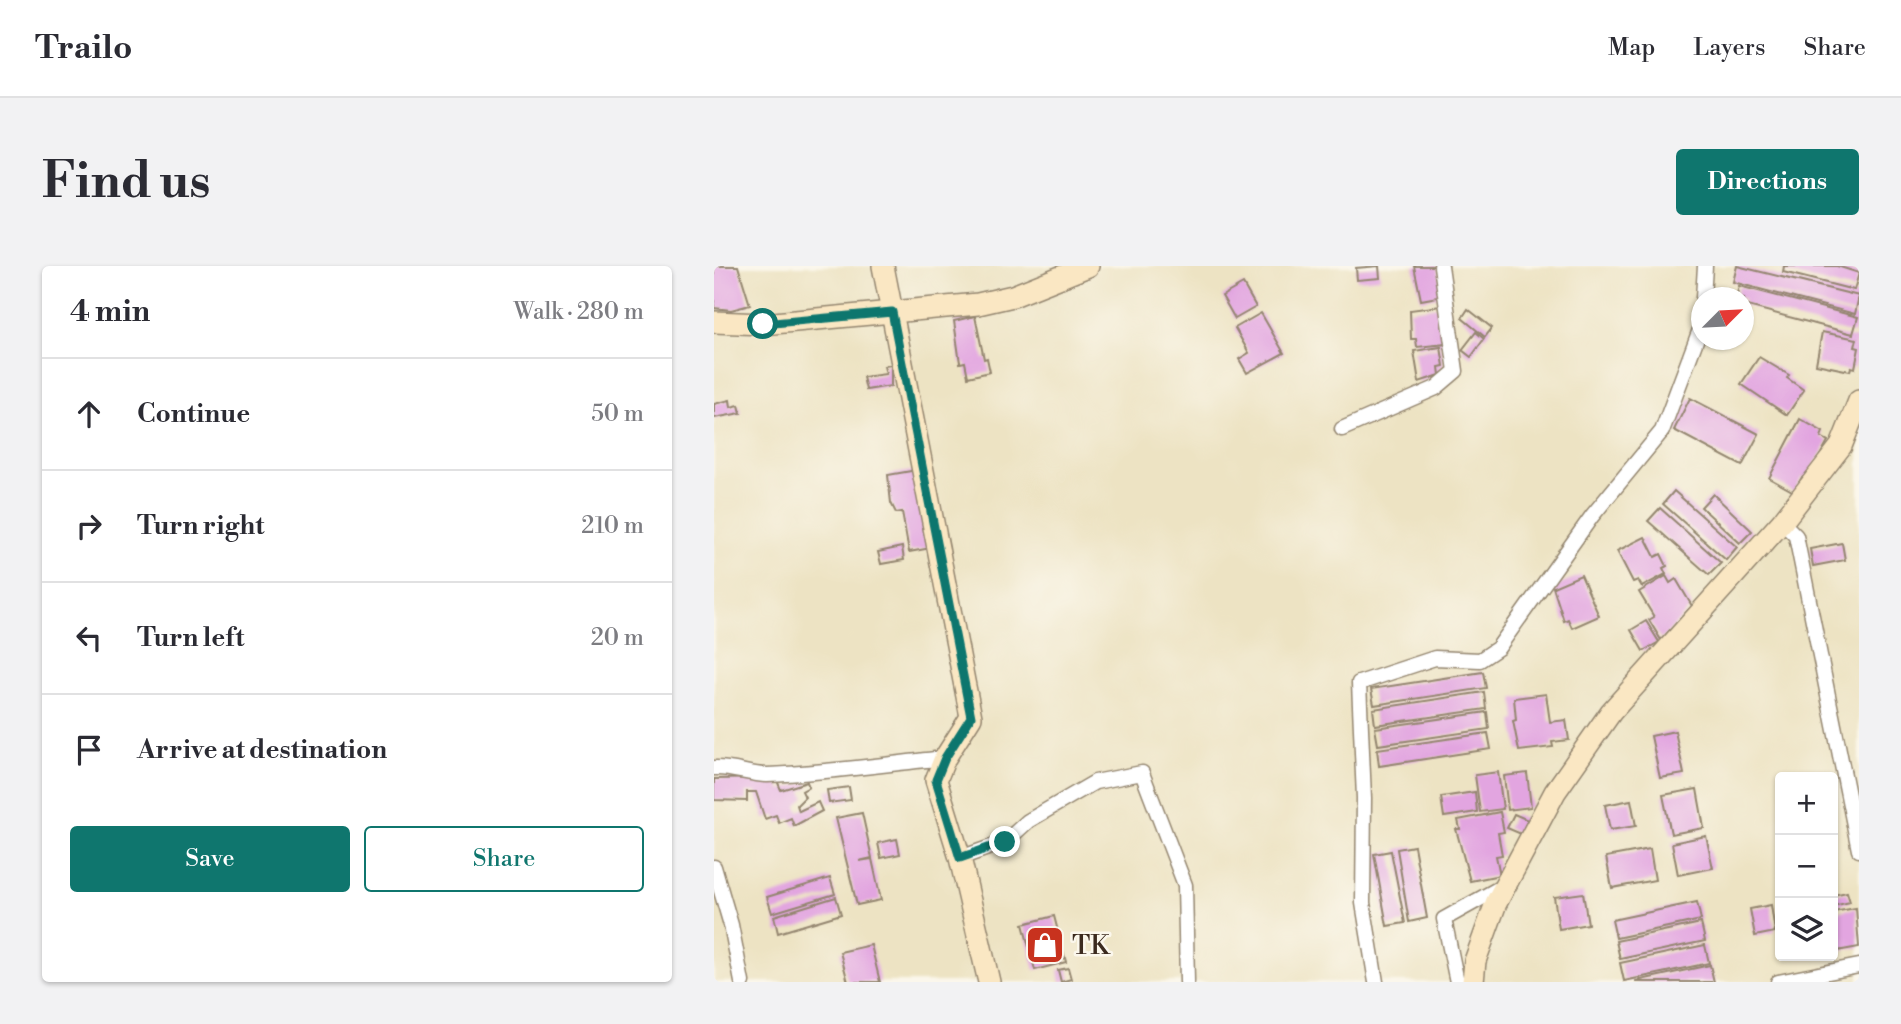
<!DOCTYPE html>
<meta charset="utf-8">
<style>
:root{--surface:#fff;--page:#f2f2f3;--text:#2b2b33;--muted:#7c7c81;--line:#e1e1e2;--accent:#0f766e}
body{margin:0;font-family:"Libre Bodoni",serif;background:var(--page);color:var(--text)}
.controls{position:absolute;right:21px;bottom:21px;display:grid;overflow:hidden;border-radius:7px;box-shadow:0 2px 5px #0004}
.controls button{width:63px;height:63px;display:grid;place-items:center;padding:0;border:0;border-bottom:2px solid var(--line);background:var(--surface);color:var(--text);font:35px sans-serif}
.compass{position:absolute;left:977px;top:21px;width:63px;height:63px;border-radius:50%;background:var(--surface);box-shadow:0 2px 5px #0004;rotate:66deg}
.stop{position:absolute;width:21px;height:21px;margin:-16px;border:5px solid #0f766e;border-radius:50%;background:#fff}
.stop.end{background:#0f766e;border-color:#fff;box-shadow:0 2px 7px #0008}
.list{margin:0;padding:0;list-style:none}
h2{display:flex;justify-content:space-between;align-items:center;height:91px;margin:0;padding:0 28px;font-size:30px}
h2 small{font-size:23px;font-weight:400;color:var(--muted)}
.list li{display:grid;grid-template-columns:46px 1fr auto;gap:21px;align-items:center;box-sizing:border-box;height:112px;padding:0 28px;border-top:2px solid var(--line)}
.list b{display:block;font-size:26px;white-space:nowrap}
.list em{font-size:23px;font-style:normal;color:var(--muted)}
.actions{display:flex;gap:14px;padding:21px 28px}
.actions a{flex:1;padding:16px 0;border:2px solid var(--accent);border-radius:7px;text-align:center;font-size:24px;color:var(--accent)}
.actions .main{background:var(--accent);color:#fff}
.icon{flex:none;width:38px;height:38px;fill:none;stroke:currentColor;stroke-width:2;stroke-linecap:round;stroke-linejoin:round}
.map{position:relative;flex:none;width:1145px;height:716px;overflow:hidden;border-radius:7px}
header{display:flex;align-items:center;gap:42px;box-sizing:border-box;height:98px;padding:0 35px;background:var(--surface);border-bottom:2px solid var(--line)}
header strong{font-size:33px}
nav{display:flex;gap:38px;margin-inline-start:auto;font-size:24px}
.intro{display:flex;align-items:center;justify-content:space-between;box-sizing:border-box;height:168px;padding:0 42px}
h1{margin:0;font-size:49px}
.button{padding:18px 32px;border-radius:7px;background:var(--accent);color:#fff;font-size:24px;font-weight:700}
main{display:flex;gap:42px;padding:0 42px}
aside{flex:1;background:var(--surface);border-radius:7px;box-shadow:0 2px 5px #0004}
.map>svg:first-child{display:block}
</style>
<header>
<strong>Trailo</strong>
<nav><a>Map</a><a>Layers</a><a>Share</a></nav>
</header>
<div class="intro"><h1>Find us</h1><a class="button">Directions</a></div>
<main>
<aside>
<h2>4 min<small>Walk · 280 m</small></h2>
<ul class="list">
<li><svg class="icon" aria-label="ahead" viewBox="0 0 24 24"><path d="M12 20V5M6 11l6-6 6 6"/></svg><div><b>Continue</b></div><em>50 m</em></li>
<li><svg class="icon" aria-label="right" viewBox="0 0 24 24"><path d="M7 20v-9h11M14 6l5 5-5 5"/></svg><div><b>Turn right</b></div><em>210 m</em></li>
<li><svg class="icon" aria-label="left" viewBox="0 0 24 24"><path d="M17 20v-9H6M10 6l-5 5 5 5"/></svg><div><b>Turn left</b></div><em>20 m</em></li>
<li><svg class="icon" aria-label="arrive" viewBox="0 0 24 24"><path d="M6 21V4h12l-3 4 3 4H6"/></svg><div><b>Arrive at destination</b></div></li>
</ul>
<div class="actions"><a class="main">Save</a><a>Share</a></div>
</aside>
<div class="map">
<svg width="1145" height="716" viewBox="0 0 1145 716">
<rect width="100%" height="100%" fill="#fbf7ec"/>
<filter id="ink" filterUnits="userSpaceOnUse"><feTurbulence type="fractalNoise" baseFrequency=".0143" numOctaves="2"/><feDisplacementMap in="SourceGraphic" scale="14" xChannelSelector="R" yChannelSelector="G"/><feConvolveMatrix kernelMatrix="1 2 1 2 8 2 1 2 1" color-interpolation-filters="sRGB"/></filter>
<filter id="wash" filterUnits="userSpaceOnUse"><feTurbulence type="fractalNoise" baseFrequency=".00686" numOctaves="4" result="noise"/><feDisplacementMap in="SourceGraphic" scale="28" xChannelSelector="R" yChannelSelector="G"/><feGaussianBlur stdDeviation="1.57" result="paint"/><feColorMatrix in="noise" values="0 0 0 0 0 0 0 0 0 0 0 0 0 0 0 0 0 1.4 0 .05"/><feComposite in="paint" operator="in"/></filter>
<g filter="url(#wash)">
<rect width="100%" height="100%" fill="#ede3c3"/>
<g id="blocks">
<g fill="#e2a5e0">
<path d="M0,0H24L36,39L17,44L0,42Z"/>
<path d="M665,0L666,12L643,14L642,2Z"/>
<path d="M700,0H723L729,30L707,34Z"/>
<path d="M1023,0L1145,30L1141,48L1019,16Z"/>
<path d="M1070,0H1123L1145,7L1140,24L1069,6Z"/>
<path d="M529,18L542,41L521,53L508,30Z"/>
<path d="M1025,20L1144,51L1139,68L1030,39V32H1022Z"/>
<path d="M726,40L732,78L703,81L702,73H697L696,44Z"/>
<path d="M754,43L778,62L771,71L748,52Z"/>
<path d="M547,47L570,87L533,107L525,93L535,87L521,62Z"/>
<path d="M261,50L270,93L273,92L276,106L254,111L251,96L246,97L240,55Z"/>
<path d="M762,66L770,73L757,91L748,84Z"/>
<path d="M1108,66L1143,73L1141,81L1145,82L1141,102L1137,101L1136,105L1102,98Z"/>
<path d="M727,81L730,100L725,101L726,109L705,116L700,85Z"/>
<path d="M1045,91L1075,109L1073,112L1090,124L1073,149L1027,118Z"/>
<path d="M177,99V120L152,124L149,111L172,108L170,100Z"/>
<path d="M976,132L1045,168L1028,200L960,164Z"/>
<path d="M16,134L17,141L25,139L27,147L0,152V138Z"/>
<path d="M1086,153L1109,166L1107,171L1114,175L1093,213L1088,211L1080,226L1055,212Z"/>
<path d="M203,204L217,282L195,286L188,246L182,247L177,237L174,209Z"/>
<path d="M960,225L1023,281L1012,294L949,238Z"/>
<path d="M999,228L1038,265L1026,277L987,241Z"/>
<path d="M946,242L1007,297L995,309L934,255Z"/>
<path d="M931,271L941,291L947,288L953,300L949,302L952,308L928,321L924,314L919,316L903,285Z"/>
<path d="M1128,277L1131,294L1099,300L1096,283Z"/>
<path d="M188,281L190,294L167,298L164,286Z"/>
<path d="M867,309L885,350L858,362L854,353L850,355L839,321Z"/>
<path d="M952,310L956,317L962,313L978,340L947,374L935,354L940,351L925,326Z"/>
<path d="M932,355L945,376L929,385L917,364Z"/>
<path d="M769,406L772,422L660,439L657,423Z"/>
<path d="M770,426L772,443L661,459L659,443Z"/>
<path d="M832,428L836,456L852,454L855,474L838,476L839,481L805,485L799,455L802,454L800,432Z"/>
<path d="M773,446L775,463L664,479L661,462Z"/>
<path d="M961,465L970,508L946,512L937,470Z"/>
<path d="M774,467L777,483L665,500L663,483Z"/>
<path d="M784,506L789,543L766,546L761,509Z"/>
<path d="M813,507L817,541L794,544L790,510Z"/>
<path d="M62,512L67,524L93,516L95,521L88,525L91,531L83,539L85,545L104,536L108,545L80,560L77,552L65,557L62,549L51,553L42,526H33V535L0,534V513Z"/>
<path d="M135,521L137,534L115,537L113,524Z"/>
<path d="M983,523L990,562L957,568L949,529Z"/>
<path d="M761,526L763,546L730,551L727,531Z"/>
<path d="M917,534L922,560L896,564L891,539Z"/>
<path d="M786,546L790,566L784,567L788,589L782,590L786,609L756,615L742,563H746L744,554Z"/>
<path d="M148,547L158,592L145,595L158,593L167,634L143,639L122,552Z"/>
<path d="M800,548L814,554L807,568L793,562Z"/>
<path d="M992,570L999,602L964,609L958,577Z"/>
<path d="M183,573L186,588L167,592L164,577Z"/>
<path d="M700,580L713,652L695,656L683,583Z"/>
<path d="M936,583L941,614L898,622L892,591Z"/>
<path d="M677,585L691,657L673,660L660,588Z"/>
<path d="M116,612L121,628L58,647L53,631Z"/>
<path d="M1133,626L1136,636L1119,640V629Z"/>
<path d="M869,627L874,658L845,663L840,631Z"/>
<path d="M122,631L127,648L64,667L60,650Z"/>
<path d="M983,636L987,654L902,672L898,654Z"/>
<path d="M1057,639L1061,666L1041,670L1036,643Z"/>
<path d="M1142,642L1145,681L1123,685L1119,646Z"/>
<path d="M340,650L352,696L321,704L309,658Z"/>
<path d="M987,657L991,675L906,693L902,675Z"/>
<path d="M157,679L166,716H134L126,686Z"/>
<path d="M991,679L995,697L910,715L906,697Z"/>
<path d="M996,699L1000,716H922V715Z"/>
<path d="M354,702L357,713L347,716L344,704Z"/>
</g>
</g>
</g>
<g filter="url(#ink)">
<use href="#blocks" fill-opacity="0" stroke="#948670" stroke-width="2"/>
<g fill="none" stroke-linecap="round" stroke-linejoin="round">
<defs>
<g id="street">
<path d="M989,32L991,0"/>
<path d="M628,163L722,122L742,105L727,0"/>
<path d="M1068,256L1082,270L1145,584"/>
<path d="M0,502C19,501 35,509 53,509C113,507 172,498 231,492"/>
<path d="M246,592L291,576L314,555L381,516L428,507L471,619L473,716"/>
<path d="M0,601L17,659L28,716"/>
<path d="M662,716L649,637L650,532L645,417L721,392L766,394L784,382L878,250L948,165L987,61"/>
<path d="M743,716L730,653L791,619"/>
<path d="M1064,716L1145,700"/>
</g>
<g id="secondary">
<path d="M169,0L257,451L231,492L222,514L246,592L275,716"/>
<path d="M0,56L49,58L264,38L299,30L374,0"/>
<path d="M759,716L761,695L782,637L841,526L897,446L1068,256L1127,180L1145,135"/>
</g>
</defs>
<use href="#street" stroke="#948670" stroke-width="17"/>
<use href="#secondary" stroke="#948670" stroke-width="24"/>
<use href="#street" stroke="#fff" stroke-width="14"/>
<use href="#secondary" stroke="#fae7c3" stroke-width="21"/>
</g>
</g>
<g fill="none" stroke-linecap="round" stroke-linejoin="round" filter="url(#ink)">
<path stroke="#0f766e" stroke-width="9" d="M49,58L178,46L257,451L231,492L222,514L246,592L291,576"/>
</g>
<defs>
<symbol id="shop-square" viewBox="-11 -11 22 22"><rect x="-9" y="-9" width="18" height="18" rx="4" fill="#c8321e" stroke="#fbf7ec"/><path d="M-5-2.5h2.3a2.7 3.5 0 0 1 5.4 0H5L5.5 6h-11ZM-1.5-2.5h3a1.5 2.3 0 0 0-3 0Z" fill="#fff"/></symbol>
</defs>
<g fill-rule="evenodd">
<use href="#shop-square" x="309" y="657" width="44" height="44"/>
</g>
<g text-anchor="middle" stroke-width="5" stroke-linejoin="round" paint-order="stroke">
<g font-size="26" fill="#3b2a1e" stroke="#fbf7ec" text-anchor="start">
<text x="358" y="688">TK</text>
</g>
</g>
</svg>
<div class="controls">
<button>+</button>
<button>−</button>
<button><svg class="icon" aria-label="layers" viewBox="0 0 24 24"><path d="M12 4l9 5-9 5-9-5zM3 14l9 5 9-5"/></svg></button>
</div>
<svg class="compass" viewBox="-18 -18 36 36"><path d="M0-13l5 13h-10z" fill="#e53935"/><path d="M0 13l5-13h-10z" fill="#7c7c81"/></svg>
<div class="stop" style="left:49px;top:58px"></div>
<div class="stop end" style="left:291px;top:576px"></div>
</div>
</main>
